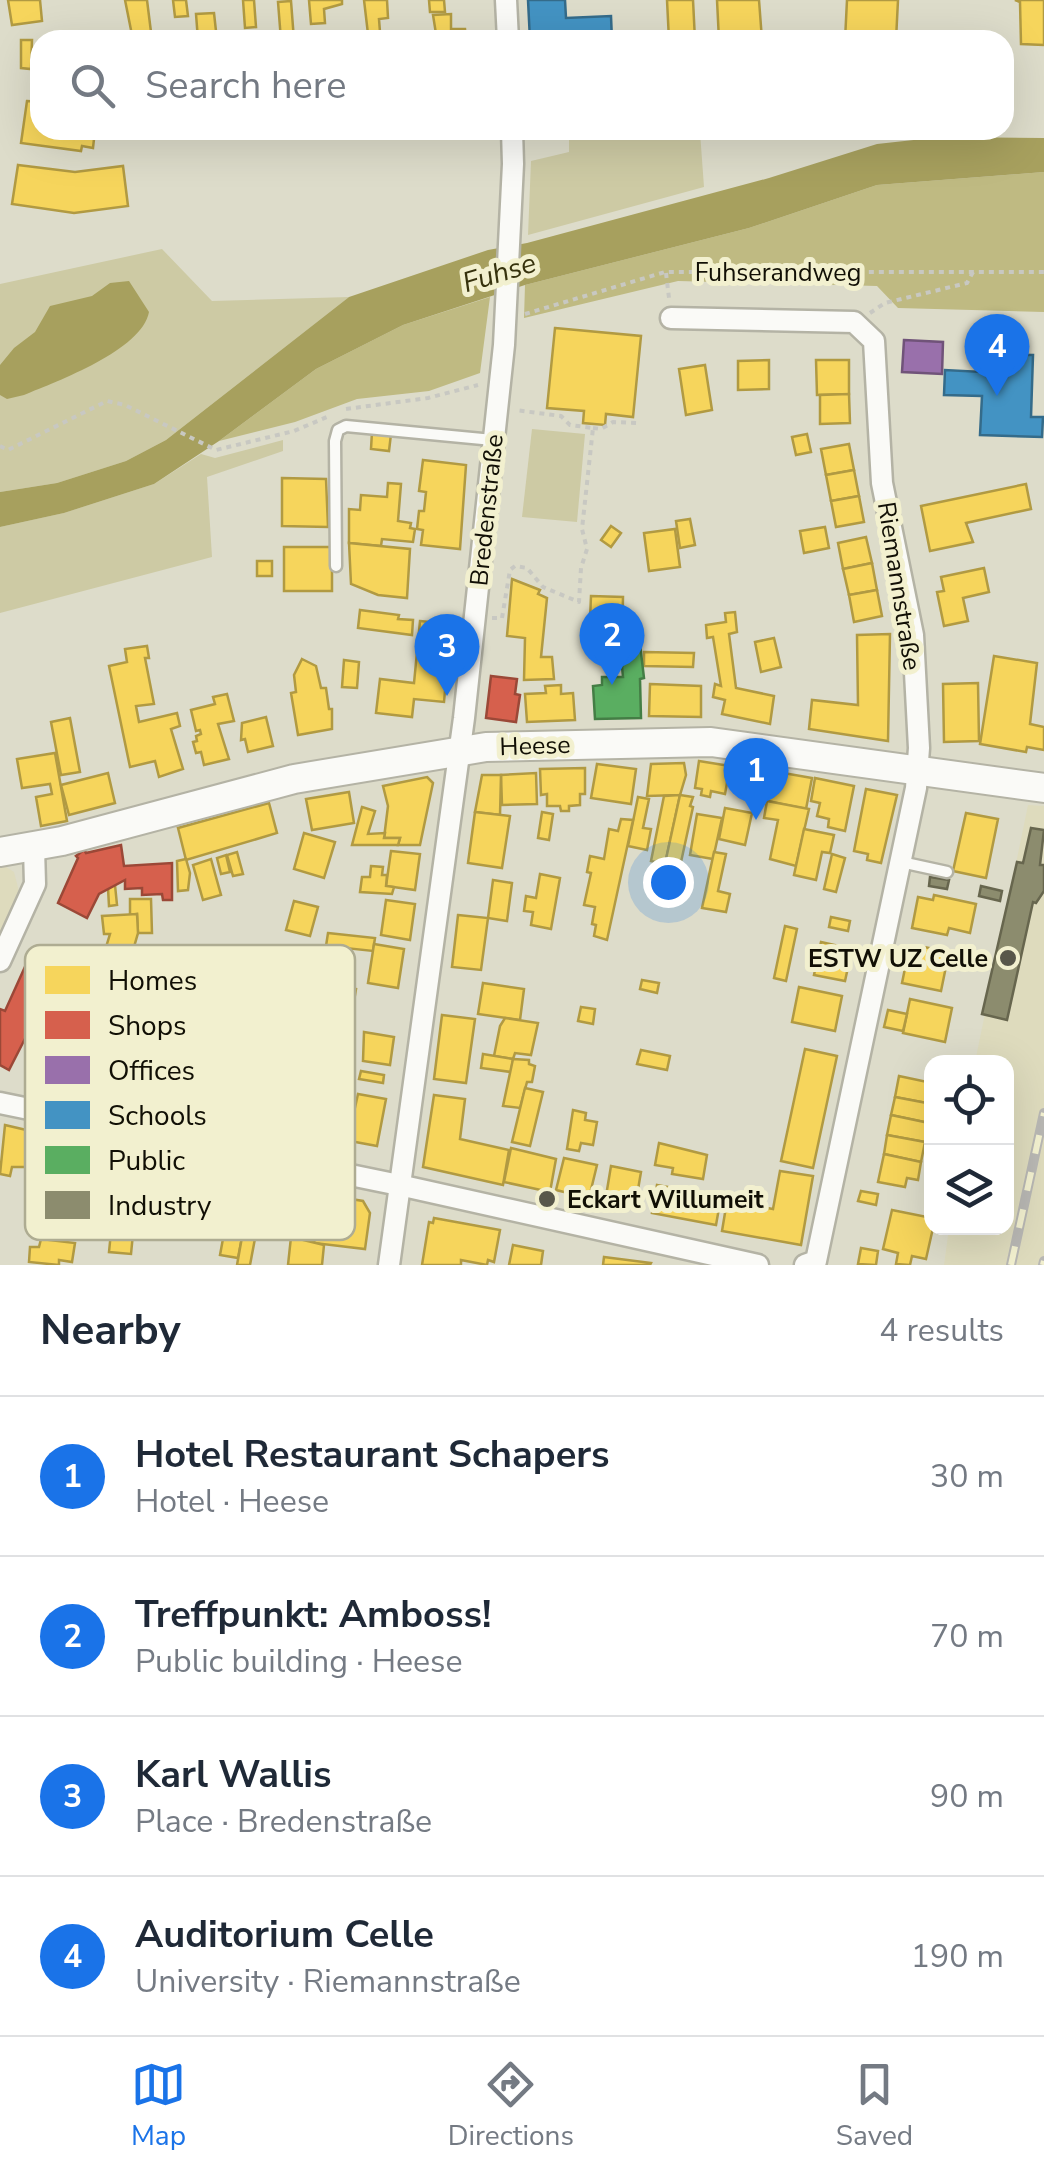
<!DOCTYPE html>
<meta charset="utf-8">
<style>
:root{--surface:#fff;--page:#f6f6f7;--text:#1f2937;--muted:#747a83;--line:#e0e1e3;--accent:#1a73e8}
body{margin:0;font-family:"Nunito Sans",sans-serif;background:var(--page);color:var(--text)}
.controls{position:absolute;right:30px;bottom:30px;display:grid;overflow:hidden;border-radius:20px;box-shadow:0 10px 40px #0002}
.controls button{width:90px;height:90px;display:grid;place-items:center;padding:0;border:0;border-bottom:2px solid var(--line);background:var(--surface);color:var(--text);font:50px sans-serif}
.you{position:absolute;left:668px;top:882px;width:35px;height:35px;margin:-25px;border:8px solid #fff;border-radius:50%;background:#1a73e8;box-shadow:0 0 0 15px #1a73e833}
.badge{display:grid;place-items:center;width:65px;height:65px;border-radius:50%;background:var(--accent);color:#fff;font-size:32px;font-weight:700}
.pin{position:absolute;translate:-50% -82px;filter:drop-shadow(0 2px 5px #0008)}
.pin::after{content:'';position:absolute;top:52px;width:35px;height:30px;background:inherit;clip-path:polygon(0 0,100% 0,50% 100%)}
.list{margin:0;padding:0;list-style:none}
h2{display:flex;justify-content:space-between;align-items:center;height:130px;margin:0;padding:0 40px;font-size:42px}
h2 small{font-size:32px;font-weight:400;color:var(--muted)}
.list li{display:grid;grid-template-columns:65px 1fr auto;gap:30px;align-items:center;box-sizing:border-box;height:160px;padding:0 40px;border-top:2px solid var(--line)}
.list b{display:block;font-size:38px;white-space:nowrap}
.list p{margin:0;font-size:32px;white-space:nowrap;color:var(--muted)}
.list em{font-size:32px;font-style:normal;color:var(--muted)}
.icon{flex:none;width:55px;height:55px;fill:none;stroke:currentColor;stroke-width:2;stroke-linecap:round;stroke-linejoin:round}
.map{position:relative;flex:none;width:1044px;height:1265px;overflow:hidden}
.search{position:absolute;background:var(--surface);box-shadow:0 10px 40px #0002;left:30px;right:30px;top:30px;height:110px;display:flex;align-items:center;gap:25px;box-sizing:border-box;padding:0 35px;border-radius:30px;color:var(--muted);font-size:38px}
.sheet{height:770px;background:var(--surface)}
nav{display:flex;justify-content:space-around;align-items:center;box-sizing:border-box;height:140px;border-top:2px solid var(--line);background:var(--surface);font-size:28px;color:var(--muted)}
nav a{display:grid;justify-items:center;gap:5px}
nav .on{color:var(--accent)}
.map>svg:first-child{display:block}
</style>
<div class="map">
<svg width="1044" height="1265" viewBox="0 0 1044 1265">
<rect width="100%" height="100%" fill="#dddcca"/>
<g fill="#dedbbd">
<path d="M1028,805L1044,806V1265H944L949,1228H1006V1062H975Z"/>
<path d="M0,863L14,872L21,899L0,942Z"/>
</g>
<g fill="#cdcaa4">
<path d="M569,130H643L644,139L700,132L704,187L528,235L531,161L569,152Z"/>
<path d="M162,249L212,301L349,297L166,440L126,461L57,483L0,492V284Z"/>
<path d="M532,429L585,434L577,522L522,517Z"/>
<path d="M283,440V451L207,477L212,557L0,613V527L64,513L154,484L201,454L215,458Z"/>
</g>
<g fill="#bfba82">
<path d="M1044,172V312L898,308L877,286L678,281L524,318L525,285L749,228L877,185Z"/>
<path d="M490,297L480,373L429,391L357,399L295,422L219,441L316,369L403,325Z"/>
</g>
<g fill="#a7a05e">
<path d="M941,137L1044,138V172L877,185L749,228L525,285L403,325L316,369L219,441L154,484L64,513L0,527V492L57,483L126,461L166,440L349,297L488,250L527,243L769,178L877,144Z"/>
<path d="M129,281L149,312C142,350 58,381 24,395L7,399L0,395V365L14,348L35,332L50,306L92,296L110,283Z"/>
</g>
<g fill="#f6d55c" stroke="#b19a42" stroke-width="2.5">
<path d="M8,0H40L42,21L12,25Z"/>
<path d="M125,0H147L152,40H133Z"/>
<path d="M173,0H186L188,16L175,17Z"/>
<path d="M243,0H254L256,27L245,28Z"/>
<path d="M309,0H342V4L324,9L325,23L311,24Z"/>
<path d="M364,0H387L388,18L379,19L380,32L368,34Z"/>
<path d="M429,0H444L445,12H430Z"/>
<path d="M667,0H693L695,40H669Z"/>
<path d="M717,0H759L762,40H719Z"/>
<path d="M847,0H898L896,40H845Z"/>
<path d="M1015,0H1044V45L1021,44L1020,2Z"/>
<path d="M291,1L294,40H281L278,2Z"/>
<path d="M214,13L217,40H198L196,14Z"/>
<path d="M451,14V29H465L466,40H437L433,15Z"/>
<path d="M21,40H32L31,69L21,68Z"/>
<path d="M27,101L40,102V130H95L93,148L82,146L81,151L21,143Z"/>
<path d="M18,165L75,172L123,166L128,206L74,213L12,204Z"/>
<path d="M555,328L641,336L633,417L606,414L605,425L583,423L584,411L547,408Z"/>
<path d="M769,360V389L738,390V361Z"/>
<path d="M816,360H849V394L817,395Z"/>
<path d="M705,365L712,410L686,415L679,369Z"/>
<path d="M849,394L850,423L820,424V395Z"/>
<path d="M372,432L391,434L389,451L371,449Z"/>
<path d="M807,434L811,452L796,455L792,437Z"/>
<path d="M849,444L854,470L826,475L821,449Z"/>
<path d="M423,460L466,465L460,549L421,545L423,530L417,529L419,511H424L426,492L419,491Z"/>
<path d="M854,470L859,496L831,501L826,475Z"/>
<path d="M282,478L326,479L328,527L282,526Z"/>
<path d="M388,483L401,484L398,521L411,523L410,528L415,529L413,542L382,539L381,546L349,543V509L360,510L361,495L387,497Z"/>
<path d="M1026,484L1031,509L966,523L973,542L930,551L921,506Z"/>
<path d="M859,496L864,522L836,527L831,501Z"/>
<path d="M690,519L695,545L680,548L676,521Z"/>
<path d="M611,526L621,533L611,547L601,540Z"/>
<path d="M825,527L829,548L804,553L800,531Z"/>
<path d="M675,529L680,567L649,571L644,533Z"/>
<path d="M866,537L872,563L843,569L838,543Z"/>
<path d="M349,543L410,549L407,598L378,595L351,584Z"/>
<rect x="284" y="547" width="48" height="44"/>
<rect x="257" y="561" width="15" height="15"/>
<path d="M872,563L877,590L849,595L843,569Z"/>
<path d="M984,568L989,592L963,598L968,621L944,626L937,592L944,591L941,577Z"/>
<path d="M512,579L540,590L538,594L547,598L541,657H552L554,679L524,680L525,638L507,636Z"/>
<path d="M877,590L882,616L854,622L849,595Z"/>
<path d="M591,596L623,597L622,642L589,644Z"/>
<path d="M360,610L399,615L398,619L413,620L412,635L358,628Z"/>
<path d="M735,612L737,632L729,634L736,688L774,696L770,724L722,714L725,700L713,697L715,684L721,686L713,637L707,638L706,625L726,622L725,613Z"/>
<path d="M420,621L451,624L444,702L414,699L412,717L376,713L380,679L414,683Z"/>
<path d="M890,634L888,741L809,729L812,700L858,705L857,635Z"/>
<path d="M774,638L781,667L761,672L755,642Z"/>
<path d="M147,646L149,658H145L154,704L136,706L139,722L177,713L180,726L171,729L183,769L159,777L155,761L130,767L109,666L127,662L125,649Z"/>
<path d="M644,652L694,653L693,667L644,666Z"/>
<path d="M994,656L1037,663L1030,724L1044,727V750L1027,747L1026,752L980,744Z"/>
<path d="M302,659L316,666L321,688H326L329,709H332V729L298,735L291,693L296,692L294,675Z"/>
<path d="M344,660L359,662L357,688L342,687Z"/>
<path d="M978,683L979,741L944,742L943,684Z"/>
<path d="M650,684L701,686V717L649,716Z"/>
<path d="M561,685V694L573,693L575,720L527,722L525,694L546,693L545,686Z"/>
<path d="M227,694L234,721L218,724L229,759L204,765L201,752L196,753L193,742L197,741L196,736L201,734L200,730L196,731L191,710L215,704L213,697Z"/>
<path d="M266,717L273,746L248,752L245,739L241,740L242,723Z"/>
<path d="M70,718L80,772L61,775L51,722Z"/>
<path d="M55,753L67,821L41,826L36,797L52,794L50,784L22,788L17,759Z"/>
<path d="M699,761L730,766L725,794L711,791L710,797L701,795L702,789L695,788Z"/>
<path d="M684,763L686,775L680,795L647,796L651,764Z"/>
<path d="M597,764L636,769L631,804L591,798Z"/>
<path d="M585,768V794H580V805L569,806V811H561L560,806H547V794L541,795L540,769Z"/>
<path d="M772,771L812,778L806,809L767,801Z"/>
<path d="M108,773L115,803L69,815L61,785Z"/>
<path d="M536,773L537,804L502,805L501,775Z"/>
<path d="M482,775H501L500,815L475,812Z"/>
<path d="M427,777L433,783L420,845H398L400,838H384L388,806L383,786Z"/>
<path d="M815,778L854,786L845,831L828,827L829,819L817,816L820,803L811,801Z"/>
<path d="M866,789L897,795L881,863L867,860L868,854L854,851Z"/>
<path d="M349,792L354,823L312,830L306,799Z"/>
<path d="M680,795L665,864L651,861L664,796Z"/>
<path d="M680,795L693,797L690,806L693,807L681,862L666,859Z"/>
<path d="M638,797L649,799L643,828L651,829L647,850L628,846Z"/>
<path d="M767,801L809,809L796,866L770,859L778,820L764,818Z"/>
<path d="M269,803L277,833L186,860L178,828Z"/>
<path d="M362,807L375,811L368,834L385,833L384,838H400L398,845H352Z"/>
<path d="M725,808L752,813L745,845L719,839Z"/>
<path d="M475,812L510,816L502,868L468,863Z"/>
<path d="M542,812L553,814L549,840L538,838Z"/>
<path d="M966,813L998,819L986,878L953,871Z"/>
<path d="M697,814L722,818L713,859L690,855Z"/>
<path d="M621,819L633,820L607,940L594,936L596,925L592,924L595,907L584,905L591,873L587,872L590,856L604,859L609,829L618,831Z"/>
<path d="M804,829L834,835L830,853L822,852L816,880L794,875Z"/>
<path d="M304,833L335,842L324,878L294,869Z"/>
<path d="M391,851L420,854L415,890L386,886Z"/>
<path d="M237,852L243,874L233,876L227,855Z"/>
<path d="M714,852L726,854L718,891L730,894L726,912L702,908Z"/>
<path d="M832,854L845,858L836,892L824,889Z"/>
<path d="M226,855L230,872L221,874L217,858Z"/>
<path d="M186,859L190,873L188,890L178,891L177,861Z"/>
<path d="M211,859L221,895L203,900L193,865Z"/>
<path d="M371,866L383,867L382,875H387L386,886L394,887L392,894L360,892L362,877H370Z"/>
<path d="M540,874L560,878L551,929L531,925L533,912L524,911L526,896L536,898Z"/>
<path d="M493,880L512,883L507,921L488,918Z"/>
<path d="M111,885H115L117,905L109,906L108,888Z"/>
<path d="M934,895L976,904L970,933L949,928L947,935L912,928L918,897L933,900Z"/>
<path d="M130,899H151L152,933H138L137,914L130,915Z"/>
<path d="M386,900L415,904L410,940L381,935Z"/>
<path d="M294,901L318,907L310,936L286,930Z"/>
<path d="M137,914L138,933L109,1033L82,1026L110,934H104L102,916Z"/>
<path d="M458,915L488,918L481,970L452,967Z"/>
<path d="M831,917L850,921L848,931L829,927Z"/>
<path d="M785,926L797,929L786,981L774,978Z"/>
<path d="M328,933L375,938L373,951L326,946Z"/>
<path d="M821,942L852,949L845,981L814,975Z"/>
<path d="M374,944L404,949L398,988L368,983Z"/>
<path d="M924,947L949,952L941,991L902,983L909,949L923,952Z"/>
<path d="M642,980L659,983L657,993L640,989Z"/>
<path d="M483,983L524,989L520,1020L478,1014Z"/>
<path d="M329,985L356,989L352,1014L325,1010Z"/>
<path d="M799,987L842,996L835,1031L792,1022Z"/>
<path d="M910,999L952,1008L945,1042L903,1033Z"/>
<path d="M581,1007L595,1009L593,1024L578,1021Z"/>
<path d="M888,1010L907,1014L903,1031L884,1027Z"/>
<path d="M442,1015L475,1019L466,1083L434,1079Z"/>
<path d="M505,1018L538,1023L531,1055L515,1053L513,1059L494,1056L500,1026Z"/>
<path d="M364,1032L394,1037L390,1065L363,1061Z"/>
<path d="M805,1049L837,1056L813,1168L781,1161Z"/>
<path d="M641,1050L670,1056L667,1070L637,1064Z"/>
<path d="M483,1054L513,1059L511,1072L481,1068Z"/>
<path d="M513,1059L529,1060V1064L535,1066L532,1082H527L520,1108L503,1106Z"/>
<path d="M361,1071L384,1075L383,1083L359,1079Z"/>
<path d="M899,1076L932,1083V1104L895,1097Z"/>
<path d="M525,1088L543,1092L530,1146L512,1142Z"/>
<path d="M358,1094L386,1099L377,1146L350,1141L353,1126L325,1121L327,1111L332,1112L333,1108L354,1112Z"/>
<path d="M434,1095L465,1099L460,1139L509,1150L503,1185L423,1167Z"/>
<path d="M895,1097L932,1104L929,1123L891,1115Z"/>
<path d="M573,1110L586,1113L585,1120L597,1122L593,1145L581,1143L579,1151L567,1149Z"/>
<path d="M891,1115L929,1123L925,1142L887,1135Z"/>
<path d="M5,1125L39,1133L31,1167H12L10,1176L0,1174Z"/>
<path d="M887,1135L925,1142L921,1162L884,1154Z"/>
<path d="M659,1143L707,1155L703,1179L672,1174L673,1168L655,1165Z"/>
<path d="M511,1148L556,1159L550,1192L504,1182Z"/>
<path d="M884,1154L921,1162L918,1180L907,1178L905,1187L878,1182Z"/>
<path d="M564,1158L597,1165L589,1198L556,1190Z"/>
<path d="M611,1166L641,1172L635,1207L605,1202Z"/>
<path d="M780,1171L813,1176L801,1245L722,1231L727,1201L773,1209Z"/>
<path d="M657,1185L721,1197L716,1225L652,1213Z"/>
<path d="M861,1191L878,1194L876,1205L858,1201Z"/>
<path d="M320,1194L363,1201L370,1213L365,1249L314,1243Z"/>
<path d="M240,1210L247,1211L238,1258L220,1255L227,1217L239,1219Z"/>
<path d="M892,1210L932,1218L933,1228L926,1259L912,1256L910,1265L896,1264L898,1253L883,1249Z"/>
<path d="M434,1218L500,1230L494,1262L488,1260L487,1265L461,1260V1265H422L429,1222L433,1223Z"/>
<path d="M244,1226L257,1228L250,1265H237Z"/>
<path d="M111,1232L133,1234L131,1254L109,1252Z"/>
<path d="M291,1237L324,1245L322,1265H288Z"/>
<path d="M41,1239L75,1243L72,1262L59,1260V1265L29,1262L30,1247H39Z"/>
<path d="M513,1245L543,1251L541,1265H509Z"/>
<path d="M861,1248L878,1251L876,1265L858,1264Z"/>
<path d="M604,1257L651,1263L650,1265H603Z"/>
</g>
<g fill="#d6604d" stroke="#9b4837" stroke-width="2.5">
<path d="M491,676L517,679L515,694L520,695L516,722L486,718Z"/>
<path d="M121,845L124,866L172,863V900H163L162,894L142,895V888L125,889V880L99,894L87,918L58,903L78,858L76,856L84,850L86,853Z"/>
<path d="M29,958L75,979L48,1032L32,1025L9,1070L0,1065V1009L5,1011Z"/>
</g>
<path fill="#9970ab" stroke="#705379" stroke-width="2.5" d="M904,340L943,342L942,374L902,372Z"/>
<g fill="#4393c3" stroke="#346b8a" stroke-width="2.5">
<path d="M528,0H565L566,18L611,16L612,40H530Z"/>
<path d="M983,354L1033,355L1031,417H1043L1042,437L980,435L982,396L944,395L945,370L982,372Z"/>
</g>
<path fill="#5aae61" stroke="#447e45" stroke-width="2.5" d="M640,644L644,678L640,679L641,718L595,719L593,686L602,685V677H623L620,645Z"/>
<g fill="#8c8c6e" stroke="#67664e" stroke-width="2.5">
<path d="M1031,828L1044,830L1040,865H1044V891L1036,903L1033,902L1007,1020L982,1014L1017,862L1023,863Z"/>
<path d="M930,877L949,880L947,889L929,886Z"/>
<path d="M981,886L1002,891L1000,901L979,896Z"/>
</g>
<g fill="none" stroke-linecap="round" stroke-linejoin="round">
<defs>
<g id="lane">
<path d="M336,566L335,441L338,430L346,426L493,440"/>
<path d="M901,862L947,872"/>
</g>
<g id="street">
<path d="M506,0L508,40"/>
<path d="M671,318L854,322L874,341L882,483L913,635L919,748L916,788L816,1261L805,1265"/>
<path d="M0,961L35,884L34,848"/>
<path d="M0,1103L399,1185L758,1265"/>
<path d="M389,1265L464,718L504,345L513,164L512,130"/>
</g>
<path id="secondary" d="M0,852L62,841L294,779L486,747L711,742L1044,788"/>
</defs>
<use href="#lane" stroke="#b4b3a5" stroke-width="15"/>
<use href="#street" stroke="#b4b3a5" stroke-width="25"/>
<use href="#secondary" stroke="#b4b3a5" stroke-width="32"/>
<g stroke="#c8c8c2" stroke-width="4" stroke-dasharray="5 5" stroke-linecap="butt">
<path d="M666,273L669,298"/>
<path d="M870,313L885,303L967,283L973,272"/>
<path d="M525,314L665,272H1044"/>
<path d="M346,409L428,398L478,385"/>
<path d="M593,428L601,429L613,422L637,423"/>
<path d="M0,446L8,450L107,401L125,405L216,450L294,431L327,417"/>
<path d="M492,618H502L510,570L515,566L527,568L543,587L579,602L581,568L587,549L582,529L593,428L570,425L561,416L515,410"/>
</g>
<use href="#lane" stroke="#fafaf7" stroke-width="10"/>
<use href="#street" stroke="#fafaf7" stroke-width="20"/>
<use href="#secondary" stroke="#fafaf7" stroke-width="28"/>
<defs>
<g id="rail">
<path d="M1011,1265L1044,1113"/>
<path d="M1043,1265L1044,1261"/>
</g>
</defs>
<use href="#rail" stroke="#b8b7b3" stroke-width="10"/>
<use href="#rail" stroke="#f2f0cf" stroke-width="6" stroke-dasharray="19" stroke-linecap="butt"/>
</g>
<g fill="#58574a" stroke="#f2f0cf" stroke-width="4">
<circle cx="1008" cy="958" r="10"/>
<circle cx="547" cy="1199" r="10"/>
</g>
<g text-anchor="middle" stroke-width="10" stroke-linejoin="round" paint-order="stroke">
<g font-size="25" fill="#110f05" stroke="#f2f0cf">
<text x="778" y="281">Fuhserandweg</text>
<text transform="translate(486 510) rotate(-84)" y="9">Bredenstraße</text>
<text transform="translate(900 586) rotate(81)" y="9">Riemannstraße</text>
<text transform="translate(535 745) rotate(-2)" y="9">Heese</text>
</g>
<g font-size="25" font-weight="bold" fill="#110f05" stroke="#f2f0cf" text-anchor="end">
<text x="988" y="967">ESTW UZ Celle</text>
<text x="567" y="1208" text-anchor="start">Eckart Willumeit</text>
</g>
<g font-size="28" font-style="italic" fill="#36320d" stroke="#f2f0cf">
<text transform="translate(499 272) rotate(-17)" y="10">Fuhse</text>
</g>
</g>
<rect x="25" y="945" width="330" height="295" rx="15" fill="#f2f0cf" stroke="#aeac92" stroke-width="2.5"/>
<rect x="45" y="966" width="45" height="28" fill="#f6d55c"/>
<rect x="45" y="1011" width="45" height="28" fill="#d6604d"/>
<rect x="45" y="1056" width="45" height="28" fill="#9970ab"/>
<rect x="45" y="1101" width="45" height="28" fill="#4393c3"/>
<rect x="45" y="1146" width="45" height="28" fill="#5aae61"/>
<rect x="45" y="1191" width="45" height="28" fill="#8c8c6e"/>
<g font-size="28" fill="#110f05">
<text x="108" y="990">Homes</text>
<text x="108" y="1035">Shops</text>
<text x="108" y="1080">Offices</text>
<text x="108" y="1125">Schools</text>
<text x="108" y="1170">Public</text>
<text x="108" y="1215">Industry</text>
</g>
</svg>
<div class="controls">
<button><svg class="icon" aria-label="locate" viewBox="0 0 24 24"><circle cx="12" cy="12" r="6"/><path d="M12 2v4M12 18v4M2 12h4M18 12h4"/></svg></button>
<button><svg class="icon" aria-label="layers" viewBox="0 0 24 24"><path d="M12 4l9 5-9 5-9-5zM3 14l9 5 9-5"/></svg></button>
</div>
<div class="you"></div>
<div class="pin badge" style="left:756px;top:820px">1</div>
<div class="pin badge" style="left:612px;top:685px">2</div>
<div class="pin badge" style="left:447px;top:696px">3</div>
<div class="pin badge" style="left:997px;top:396px">4</div>
<div class="search"><svg class="icon" aria-label="search" viewBox="0 0 24 24"><circle cx="10" cy="10" r="6"/><path d="M15 15l6 6"/></svg>Search here</div>
</div>
<section class="sheet">
<h2>Nearby<small>4 results</small></h2>
<ul class="list">
<li><span class="badge">1</span><div><b>Hotel Restaurant Schapers</b><p>Hotel · Heese</p></div><em>30 m</em></li>
<li><span class="badge">2</span><div><b>Treffpunkt: Amboss!</b><p>Public building · Heese</p></div><em>70 m</em></li>
<li><span class="badge">3</span><div><b>Karl Wallis</b><p>Place · Bredenstraße</p></div><em>90 m</em></li>
<li><span class="badge">4</span><div><b>Auditorium Celle</b><p>University · Riemannstraße</p></div><em>190 m</em></li>
</ul>
</section>
<nav>
<a class="on"><svg class="icon" aria-label="map" viewBox="0 0 24 24"><path d="M3 6l6-2 6 2 6-2v14l-6 2-6-2-6 2zM9 4v14M15 6v14"/></svg>Map</a>
<a><svg class="icon" aria-label="directions" viewBox="0 0 24 24"><path d="M12 3l9 9-9 9-9-9zM9 14v-3h6M13 9l2 2-2 2"/></svg>Directions</a>
<a><svg class="icon" aria-label="saved" viewBox="0 0 24 24"><path d="M7 4h10v16l-5-4-5 4z"/></svg>Saved</a>
</nav>
